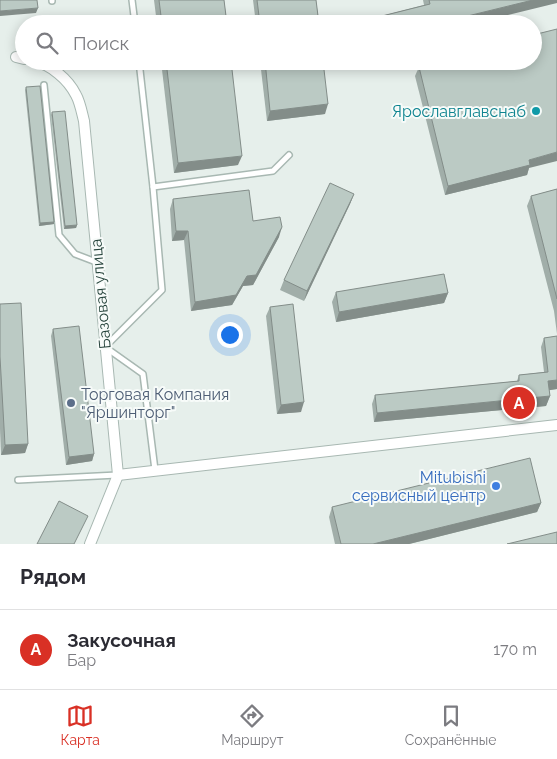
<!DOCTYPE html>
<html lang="ru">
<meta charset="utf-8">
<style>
:root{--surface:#fff;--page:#f7f7f7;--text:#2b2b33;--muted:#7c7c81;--line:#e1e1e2;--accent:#d93025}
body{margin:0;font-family:Raleway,sans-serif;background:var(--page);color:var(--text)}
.you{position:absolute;left:229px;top:334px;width:18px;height:18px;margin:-12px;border:4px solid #fff;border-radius:50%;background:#1a73e8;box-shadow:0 0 0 8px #1a73e833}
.badge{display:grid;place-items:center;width:32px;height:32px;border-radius:50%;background:var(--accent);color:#fff;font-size:16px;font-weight:700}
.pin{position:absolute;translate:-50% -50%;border:2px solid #fff;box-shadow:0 1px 5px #0006}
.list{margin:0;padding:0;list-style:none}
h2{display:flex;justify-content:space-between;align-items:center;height:65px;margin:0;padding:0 20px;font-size:21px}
h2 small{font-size:16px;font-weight:400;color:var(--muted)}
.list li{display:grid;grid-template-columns:32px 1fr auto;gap:15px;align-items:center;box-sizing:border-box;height:80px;padding:0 20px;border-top:1px solid var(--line)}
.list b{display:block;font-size:19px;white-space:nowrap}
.list p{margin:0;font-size:16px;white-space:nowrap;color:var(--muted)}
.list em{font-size:16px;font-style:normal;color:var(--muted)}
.icon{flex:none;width:28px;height:28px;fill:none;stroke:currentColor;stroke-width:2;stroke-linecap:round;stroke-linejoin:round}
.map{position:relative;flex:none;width:557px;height:544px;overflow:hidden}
.search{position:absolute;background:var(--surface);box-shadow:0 2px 12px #0003;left:15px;right:15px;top:15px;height:55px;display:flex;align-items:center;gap:12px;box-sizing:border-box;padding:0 18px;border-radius:28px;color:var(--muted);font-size:19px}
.sheet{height:145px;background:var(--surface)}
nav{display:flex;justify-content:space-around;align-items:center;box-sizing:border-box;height:70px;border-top:1px solid var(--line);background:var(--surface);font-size:14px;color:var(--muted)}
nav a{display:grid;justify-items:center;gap:2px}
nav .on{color:var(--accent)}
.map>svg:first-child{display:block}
</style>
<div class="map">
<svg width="557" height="544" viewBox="0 0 557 544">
<rect width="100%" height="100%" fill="#e6efeb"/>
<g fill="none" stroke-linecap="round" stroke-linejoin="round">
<defs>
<g id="lane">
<path d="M52,0V1"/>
<path d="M132,0L135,24"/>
<path d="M139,61L153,187L162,290L105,347L143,374L155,470"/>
<path d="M44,85L59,235L75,254L96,262"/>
<path d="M153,187L273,171L289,155"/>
<path d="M18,480L117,475"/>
</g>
<g id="street">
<path d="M16,57L24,59"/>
<path d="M34,61C51,65 68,79 76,95C80,102 82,113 84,121L118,475L90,544"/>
<path d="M118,475L557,425"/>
</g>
</defs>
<use href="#lane" stroke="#a8b8b2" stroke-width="8"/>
<use href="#street" stroke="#a8b8b2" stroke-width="12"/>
<use href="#lane" stroke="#fff" stroke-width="5"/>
<use href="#street" stroke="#fff" stroke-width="10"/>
</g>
<g fill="#a1aea9">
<path d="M154,0H224L227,24H157Z"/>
<path d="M253,0H316L319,24H256Z"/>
<path d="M423,0H557L471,24H368L370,19L424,5Z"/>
<path d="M161,61H231L238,165L174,173Z"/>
<path d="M260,61H323L325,114L267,121Z"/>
<path d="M419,67L529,168L527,175L445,195L415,76Z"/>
<path d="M26,87L54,222V224L39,226L25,90Z"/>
<path d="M52,112L77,225L76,228L64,229L51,115Z"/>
<path d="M557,189V334L554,311L527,206L531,196Z"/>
<path d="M354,194L350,204L304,301L280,290L284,280Z"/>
<path d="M173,199L253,221L279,237L253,285L243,286L232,305L191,311L184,240L172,241L170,209Z"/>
<path d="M336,292L448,293L444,303L336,322L332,302Z"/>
<path d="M0,304L28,444L25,453L1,455L0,429Z"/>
<path d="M270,307L301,412L277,414L266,316Z"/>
<path d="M53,329L94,454L92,461L66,465L51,336Z"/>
<path d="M557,336V389L549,390L550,396L546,406L374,422L372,404L375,395L517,381L519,375L544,372L541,347L544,338Z"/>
<path d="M541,503L537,512L409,544H335L329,517L332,507Z"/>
</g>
<g fill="#838d89">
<path d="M533,0H557V3L471,24H435Z"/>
<path d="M38,8L36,13L0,16V11Z"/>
<path d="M328,104L325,114L267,121L270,111Z"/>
<path d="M557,152V161L529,168L527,175L445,195L448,186L529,160Z"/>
<path d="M242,156L238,165L174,173L178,163Z"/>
<path d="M354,194L350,204L304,301L307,291Z"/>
<path d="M54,222V224L39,226L40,223Z"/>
<path d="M77,225L76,228L64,229L65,226Z"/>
<path d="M282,227L279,237L253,285L243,286L232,305L191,311L195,302L247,276Z"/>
<path d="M176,231H188L184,240L172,241Z"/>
<path d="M448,293L444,303L336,322L339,312Z"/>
<path d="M557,380V389L544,391L548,381Z"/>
<path d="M550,396L546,406L374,422L377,413Z"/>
<path d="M304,402L301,412L277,414L281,405Z"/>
<path d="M28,444L25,453L1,455L5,445Z"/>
<path d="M94,454L92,461L66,465L69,457Z"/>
<path d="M541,503L537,512L409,544H373Z"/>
</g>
<g fill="#bbcac4" stroke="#838d89">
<path d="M0,0H37L38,8L0,11Z"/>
<path d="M159,0H224L227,24H162Z"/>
<path d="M257,0H316L319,24H260Z"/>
<path d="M429,0H533L435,24H371L370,19L430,4Z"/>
<path d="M557,29V152L529,160L530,165L448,186L419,67L441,61H533V35Z"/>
<path d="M166,61H231L242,156L178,163Z"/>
<path d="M265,61H323L328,104L270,111Z"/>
<path d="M40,86L54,222L40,223L26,87Z"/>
<path d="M65,111L77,225L65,226L52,112Z"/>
<path d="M330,183L354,194L307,291L284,280Z"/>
<path d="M557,189V299L531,196Z"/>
<path d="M249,190L253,221L280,217L282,227L256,275L247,276L236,295L195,302L188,231H176L173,199Z"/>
<path d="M444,274L448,293L339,312L336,292Z"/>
<path d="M21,303L28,444L5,445L0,357V304Z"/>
<path d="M293,304L304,402L281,405L270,307Z"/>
<path d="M79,326L94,454L69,457L53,329Z"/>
<path d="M557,336V380L548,381L550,396L377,413L375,395L519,381V375L548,372L544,338Z"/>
<path d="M530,458L541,503L373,544H341L332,507Z"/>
<path d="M59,501L88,516L74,544H37Z"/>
<path d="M557,532V544H507Z"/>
</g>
<circle fill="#0f9aa8" stroke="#f7fbf9" stroke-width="2" cx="536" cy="111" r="5"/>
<circle fill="#5c6f8a" stroke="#f7fbf9" stroke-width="2" cx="71" cy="403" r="5"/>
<circle fill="#3f7fe0" stroke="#f7fbf9" stroke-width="2" cx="496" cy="486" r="5"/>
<g text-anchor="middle" stroke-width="4" stroke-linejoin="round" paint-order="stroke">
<g font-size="16" fill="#0d838f" stroke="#f7fbf9" text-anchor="end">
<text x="526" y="117">Ярославглавснаб</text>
</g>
<g font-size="16" fill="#24423a" stroke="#f7fbf9">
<text transform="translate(100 294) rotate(-95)" y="6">Базовая улица</text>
</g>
<g font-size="16" fill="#4e5e75" stroke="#f7fbf9" text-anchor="start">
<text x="81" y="400">Торговая Компания<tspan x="81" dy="18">"Яршинторг"</tspan></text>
</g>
<g font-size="16" fill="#366cbe" stroke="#f7fbf9" text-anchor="end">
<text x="486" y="483">Mitubishi<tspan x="486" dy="18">сервисный центр</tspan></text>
</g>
</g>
</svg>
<div class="you"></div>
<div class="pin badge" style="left:519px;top:403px">A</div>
<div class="search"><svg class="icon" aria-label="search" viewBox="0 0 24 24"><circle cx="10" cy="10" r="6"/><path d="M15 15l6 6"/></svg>Поиск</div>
</div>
<section class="sheet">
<h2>Рядом<small></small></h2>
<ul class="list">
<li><span class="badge">A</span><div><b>Закусочная</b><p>Бар</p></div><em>170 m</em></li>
</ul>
</section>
<nav>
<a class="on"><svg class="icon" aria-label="map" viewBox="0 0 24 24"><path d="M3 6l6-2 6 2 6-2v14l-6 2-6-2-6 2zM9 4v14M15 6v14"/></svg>Карта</a>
<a><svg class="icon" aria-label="directions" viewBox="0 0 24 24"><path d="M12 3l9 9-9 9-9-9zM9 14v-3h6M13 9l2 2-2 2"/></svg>Маршрут</a>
<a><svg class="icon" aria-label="saved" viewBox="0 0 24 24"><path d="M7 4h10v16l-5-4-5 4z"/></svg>Сохранённые</a>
</nav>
